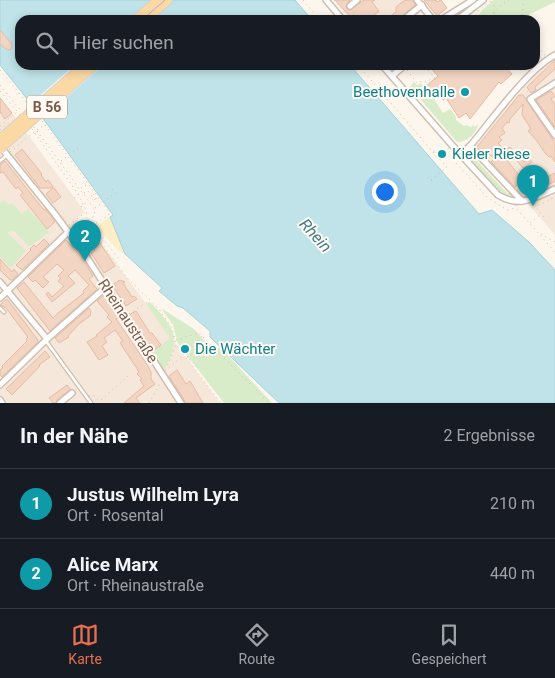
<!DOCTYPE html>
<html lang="de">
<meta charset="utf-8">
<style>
:root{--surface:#171b24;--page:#242831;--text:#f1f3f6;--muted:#9ea1a6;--line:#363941;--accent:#e76f51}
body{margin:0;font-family:Roboto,sans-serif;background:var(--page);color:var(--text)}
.you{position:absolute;left:384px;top:191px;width:18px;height:18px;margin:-12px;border:4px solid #fff;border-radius:50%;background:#1a73e8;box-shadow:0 0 0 8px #1a73e833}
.badge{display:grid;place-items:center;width:32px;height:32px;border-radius:50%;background:var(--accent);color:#fff;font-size:16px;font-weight:700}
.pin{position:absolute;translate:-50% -41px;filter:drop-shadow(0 1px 2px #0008)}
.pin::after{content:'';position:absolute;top:26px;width:18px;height:15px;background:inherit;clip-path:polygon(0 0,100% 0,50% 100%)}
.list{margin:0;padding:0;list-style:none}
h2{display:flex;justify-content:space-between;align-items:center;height:65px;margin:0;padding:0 20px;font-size:21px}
h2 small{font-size:16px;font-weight:400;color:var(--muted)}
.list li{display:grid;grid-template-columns:32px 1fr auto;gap:15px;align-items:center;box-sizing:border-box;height:70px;padding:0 20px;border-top:1px solid var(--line)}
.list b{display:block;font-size:19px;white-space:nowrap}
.list p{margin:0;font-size:16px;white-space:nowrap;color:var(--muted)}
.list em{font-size:16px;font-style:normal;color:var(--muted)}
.icon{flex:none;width:28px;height:28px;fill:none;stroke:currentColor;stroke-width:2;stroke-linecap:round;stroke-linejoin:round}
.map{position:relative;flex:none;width:555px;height:403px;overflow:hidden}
.search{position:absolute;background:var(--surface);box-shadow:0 2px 8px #0003;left:15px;right:15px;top:15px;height:55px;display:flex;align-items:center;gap:12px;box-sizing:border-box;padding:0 18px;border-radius:15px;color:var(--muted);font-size:19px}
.sheet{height:205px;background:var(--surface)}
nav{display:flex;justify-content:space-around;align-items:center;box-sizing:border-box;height:70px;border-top:1px solid var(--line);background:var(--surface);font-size:14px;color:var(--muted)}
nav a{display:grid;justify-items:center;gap:2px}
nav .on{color:var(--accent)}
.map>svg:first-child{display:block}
</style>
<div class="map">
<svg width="555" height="403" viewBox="0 0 555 403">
<rect width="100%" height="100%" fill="#fdf6ec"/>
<g fill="#f5e8da">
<path d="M362,0H413L417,5L398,20H353L346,12Z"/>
<path d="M555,58V235L523,198L474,146L534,76Z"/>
<path d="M0,97L85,212L76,219L97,243L100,242L220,403H0Z"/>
</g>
<g fill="#d8ecc9">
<path d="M494,0H555V2L530,14L527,20H475L483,9Z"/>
<path d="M414,82L417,85L421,83L428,91V95L434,99L443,113L450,109L456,117V120L464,126L466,125L471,127L473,125L475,127L478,124C477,132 467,143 457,142L410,87Z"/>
<path d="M469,151H472L479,157L476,160L508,194L511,191L518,200C497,195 483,175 469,160L467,155Z"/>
<path d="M4,200L9,205L12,203L22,214L28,209L49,232L29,247L14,231L7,232L26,251L11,268L0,257V203Z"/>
<path d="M150,302C174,327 183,338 164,370L152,353L170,338L146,304Z"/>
<path d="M161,308L194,329L210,347L221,348L272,403H224L178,344L173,325Z"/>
</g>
<path fill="#fcefc7" d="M110,217L125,254L120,252L95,226Z"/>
<path fill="#bfe3e8" stroke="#a5d3da" d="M0,0H295L312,20H20V65H350L479,214L492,210L529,242L555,270V403H279L210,337V331L183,308L177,306L159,291L162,288L125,254L110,217L113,215L47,124L0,65Z"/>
<path fill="#fdf6ec" d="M75,65H103L41,120L29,105Z"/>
<g fill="#f3d5c3" stroke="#e6bba3">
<path d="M335,0H350L346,6L347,9L350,10L364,0H375L372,2L379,11L368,20H353Z"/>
<path d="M405,0H413L415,5L398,20H385L396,12V7Z"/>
<path d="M424,0H436L437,2L441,0L447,8L437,16Z"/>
<path d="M0,30L11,43L12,47L10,50L6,49L0,44Z"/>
<path d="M555,60V69L535,87L536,90L531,93L527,87Z"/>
<path d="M428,65H511L507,68L512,74L501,84L499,82L470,119L466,113L459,118L446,98L443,100L439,91L433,93L426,86L438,76Z"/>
<path d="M551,91L555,96L551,99L555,104V127L536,100Z"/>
<path d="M519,95H523L555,143V162L551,156L549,157L545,153L537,141L528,131L531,129L522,115L523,104L510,119L509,123L507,122L502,128L505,133L499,137L502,140L498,143L504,150L501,153L518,174L523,178L529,173L528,182L532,178L534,181L543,179L555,173V181L539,190L536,189L535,193L528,192L529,188L526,184L528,182H521L515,187L491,162L494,159L487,152L484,154L477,147Z"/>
<path d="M0,98L12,113L5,119L0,112Z"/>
<path d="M510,147L524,162L529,158L532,162L523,168L507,149Z"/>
<path d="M22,149L42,174L41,175L46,182L48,180L61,197L53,203L46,194L53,188H40L15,155Z"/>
<path d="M5,161L43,209L46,210L55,222L47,229L20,195L23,193L18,187L16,189L3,172L0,173V165Z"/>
<path d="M44,239L49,244L22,270L16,265L31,250L30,249L34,245L36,247Z"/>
<path d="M66,240L82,258L93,276L89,279L97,289L50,331L17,288L24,282L53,318L58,313L84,293L83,291L89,285L75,270L68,276L75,283L52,302L46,294L48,292L52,297L64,286L58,281L61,278L58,276L64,270L57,264L43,277L49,282L43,288L35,280L33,282L28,277Z"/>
<path d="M100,243L115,266L104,273L91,253L95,250L93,248Z"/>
<path d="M0,259L12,272L14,269L18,274L12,280H10L0,270Z"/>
<path d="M120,280L125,282L123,283L132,297L134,296L137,299L126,306L114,288L116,286L114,284Z"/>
<path d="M105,294L120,316L116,319L146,363L151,372V379L155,384L136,398L140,403H124L144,386L140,380L142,379L137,374L139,372L136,367L120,343L123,341L115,330L104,338L107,342L102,346L108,355L99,360L87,342L97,336L96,335L112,322L107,317L109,315L97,301Z"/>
<path d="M7,299L38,340V342L2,377L0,375V370L3,367L2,366L27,341L26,339L28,337L6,308L0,305Z"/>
<path d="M89,308L91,311L90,316L79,324L68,336L69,337L59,343L55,338Z"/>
<path d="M136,311L150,333H152L161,345L153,351L129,315Z"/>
<path d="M45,351L50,357L39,365L40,366L12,395L6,389Z"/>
<path d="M177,370L186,384L190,381L203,403H186L169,376Z"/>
<path d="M67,385L70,389L57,400L56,403H53L49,398Z"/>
</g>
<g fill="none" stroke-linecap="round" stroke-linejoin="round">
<defs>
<g id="service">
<path d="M424,65L425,67"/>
<path d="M0,161L7,155"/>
<path d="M0,308L4,312"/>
<path d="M46,341L91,403"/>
</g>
<g id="minor">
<path d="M326,0L343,20"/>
<path d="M417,0L433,20"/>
<path d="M350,6L357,0"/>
<path d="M403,20L422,5"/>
<path d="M441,20L473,0"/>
<path d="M457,20L483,0"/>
<path d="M382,65L452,145L498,195C520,208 534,198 555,189"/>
<path d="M392,76L405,65"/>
<path d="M555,83L530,99L555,135"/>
<path d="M0,146L54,213L86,256L181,403"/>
<path d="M470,146L522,201"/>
<path d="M460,155L470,146C492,120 526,71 555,55"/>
<path d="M0,282L47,339"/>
<path d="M0,298L68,232"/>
<path d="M0,385L47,339L106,287"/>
<path d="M0,400L2,403"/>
<path d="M60,403L72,393"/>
</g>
<g id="primary">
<path d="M135,20L158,0"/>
<path d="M146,20L168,0"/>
</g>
</defs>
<use href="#service" stroke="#d1beb0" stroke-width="5"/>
<use href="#minor" stroke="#d1beb0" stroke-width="8"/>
<use href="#primary" stroke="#dad1cd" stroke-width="10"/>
<g stroke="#d9b8a5" stroke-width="1" stroke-dasharray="1 4" stroke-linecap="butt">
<path d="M303,0L320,20"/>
<path d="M334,0L351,20"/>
<path d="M491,1L495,8"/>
<path d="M494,13L499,20"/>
<path d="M522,19L530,14"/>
<path d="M473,20L478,11L492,0"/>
<path d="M486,20C494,12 499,6 509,0"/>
<path d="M521,20L524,0"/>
<path d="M535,43L545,55L541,58"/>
<path d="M358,65L432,151H445L449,148"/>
<path d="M0,70L28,104"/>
<path d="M407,70L417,83L422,81L426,82L433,78L437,80"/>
<path d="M428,70L435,78"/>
<path d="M424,84L432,95L439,92"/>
<path d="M0,85L22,112"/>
<path d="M524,87L529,93"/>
<path d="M0,91L20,115"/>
<path d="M387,97L397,88"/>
<path d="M42,121L109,212V215L88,228"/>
<path d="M0,126L17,112"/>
<path d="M34,127L95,210L94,216L87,221"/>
<path d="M32,129L78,194L86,210L88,228L101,242L127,278L159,309L172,328L176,345L166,369"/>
<path d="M0,130L11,121"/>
<path d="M37,130L44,125"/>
<path d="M9,150L15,145"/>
<path d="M10,152L34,132"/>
<path d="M446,152L487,197L507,210L516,208"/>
<path d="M61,161L80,147"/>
<path d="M428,177L434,183"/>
<path d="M431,180L447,167L432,151"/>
<path d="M81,188L88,184"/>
<path d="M112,189L117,195"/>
<path d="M84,193L88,191L96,201L97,200L92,192H93"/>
<path d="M74,198L81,192"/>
<path d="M516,205V208L555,252"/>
<path d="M81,207L88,201"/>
<path d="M95,208L115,193"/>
<path d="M544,217L537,209V206L552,199L551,196"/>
<path d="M530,223L541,214"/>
<path d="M69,225L85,213"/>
<path d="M93,226L119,259"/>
<path d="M541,234L555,242"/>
<path d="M129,314L149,301"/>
<path d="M176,340L199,333L269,403"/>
<path d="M177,346L221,403"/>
<path d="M187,357L190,356L202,336"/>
<path d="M189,360L200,356"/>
<path d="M165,371L183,356"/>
<path d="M89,396L93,395L100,401L101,400L128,376"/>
<path d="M149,403L161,382"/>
</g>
<use href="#service" stroke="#fff" stroke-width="2.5"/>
<use href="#minor" stroke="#fff" stroke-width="5"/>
<use href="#primary" stroke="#fbd9a5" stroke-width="8"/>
<g stroke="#b9a8c9" stroke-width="1">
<path d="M142,20L165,0"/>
<path d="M0,145L91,65"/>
</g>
<defs>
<g id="primary-bridge">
<path d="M0,139L84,65"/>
<path d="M0,149L95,65"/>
</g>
</defs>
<use href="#primary-bridge" stroke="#dad1cd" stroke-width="10" stroke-linecap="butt"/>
<use href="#primary-bridge" stroke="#fbd9a5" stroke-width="8"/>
</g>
<g fill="#0f9aa8" stroke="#fffaf3" stroke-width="2">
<circle cx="465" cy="92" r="5"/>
<circle cx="442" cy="154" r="5"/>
<circle cx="185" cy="349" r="5"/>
</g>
<g text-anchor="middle" stroke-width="4" stroke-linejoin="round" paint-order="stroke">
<rect fill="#fffaf3" stroke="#a28b7f" stroke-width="1" x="27" y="95.5" width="40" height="23" rx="4"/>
<g font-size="14" font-weight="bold" fill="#7a5c4d">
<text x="47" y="112">B 56</text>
</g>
<g font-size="15" fill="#0d838f" stroke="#fffaf3" text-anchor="start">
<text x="455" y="97" text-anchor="end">Beethovenhalle</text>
<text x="452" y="159">Kieler Riese</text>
<text x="195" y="354">Die Wächter</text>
</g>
<g font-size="15" fill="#7a5c4d" stroke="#fffaf3">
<text transform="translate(128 321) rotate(57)" y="5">Rheinaustraße</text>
</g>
<g font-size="16" font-style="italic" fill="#437c86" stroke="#fffaf3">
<text transform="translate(316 235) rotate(48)" y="6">Rhein</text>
</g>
</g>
</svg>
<div class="you"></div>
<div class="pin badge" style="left:533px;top:206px;background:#0f9aa8">1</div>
<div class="pin badge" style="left:85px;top:261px;background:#0f9aa8">2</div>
<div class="search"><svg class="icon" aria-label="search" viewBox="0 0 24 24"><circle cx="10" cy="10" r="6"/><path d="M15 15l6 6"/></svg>Hier suchen</div>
</div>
<section class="sheet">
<h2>In der Nähe<small>2 Ergebnisse</small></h2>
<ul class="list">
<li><span class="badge" style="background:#0f9aa8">1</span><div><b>Justus Wilhelm Lyra</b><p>Ort · Rosental</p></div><em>210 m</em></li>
<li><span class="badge" style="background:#0f9aa8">2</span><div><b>Alice Marx</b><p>Ort · Rheinaustraße</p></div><em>440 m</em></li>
</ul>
</section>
<nav>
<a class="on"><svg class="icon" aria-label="map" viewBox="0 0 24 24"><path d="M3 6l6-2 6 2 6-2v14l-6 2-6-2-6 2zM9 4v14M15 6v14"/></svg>Karte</a>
<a><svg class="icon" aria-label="directions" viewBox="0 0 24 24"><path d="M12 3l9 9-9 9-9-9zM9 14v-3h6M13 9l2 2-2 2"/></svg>Route</a>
<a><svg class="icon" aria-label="saved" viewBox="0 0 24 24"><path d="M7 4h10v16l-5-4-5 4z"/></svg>Gespeichert</a>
</nav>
